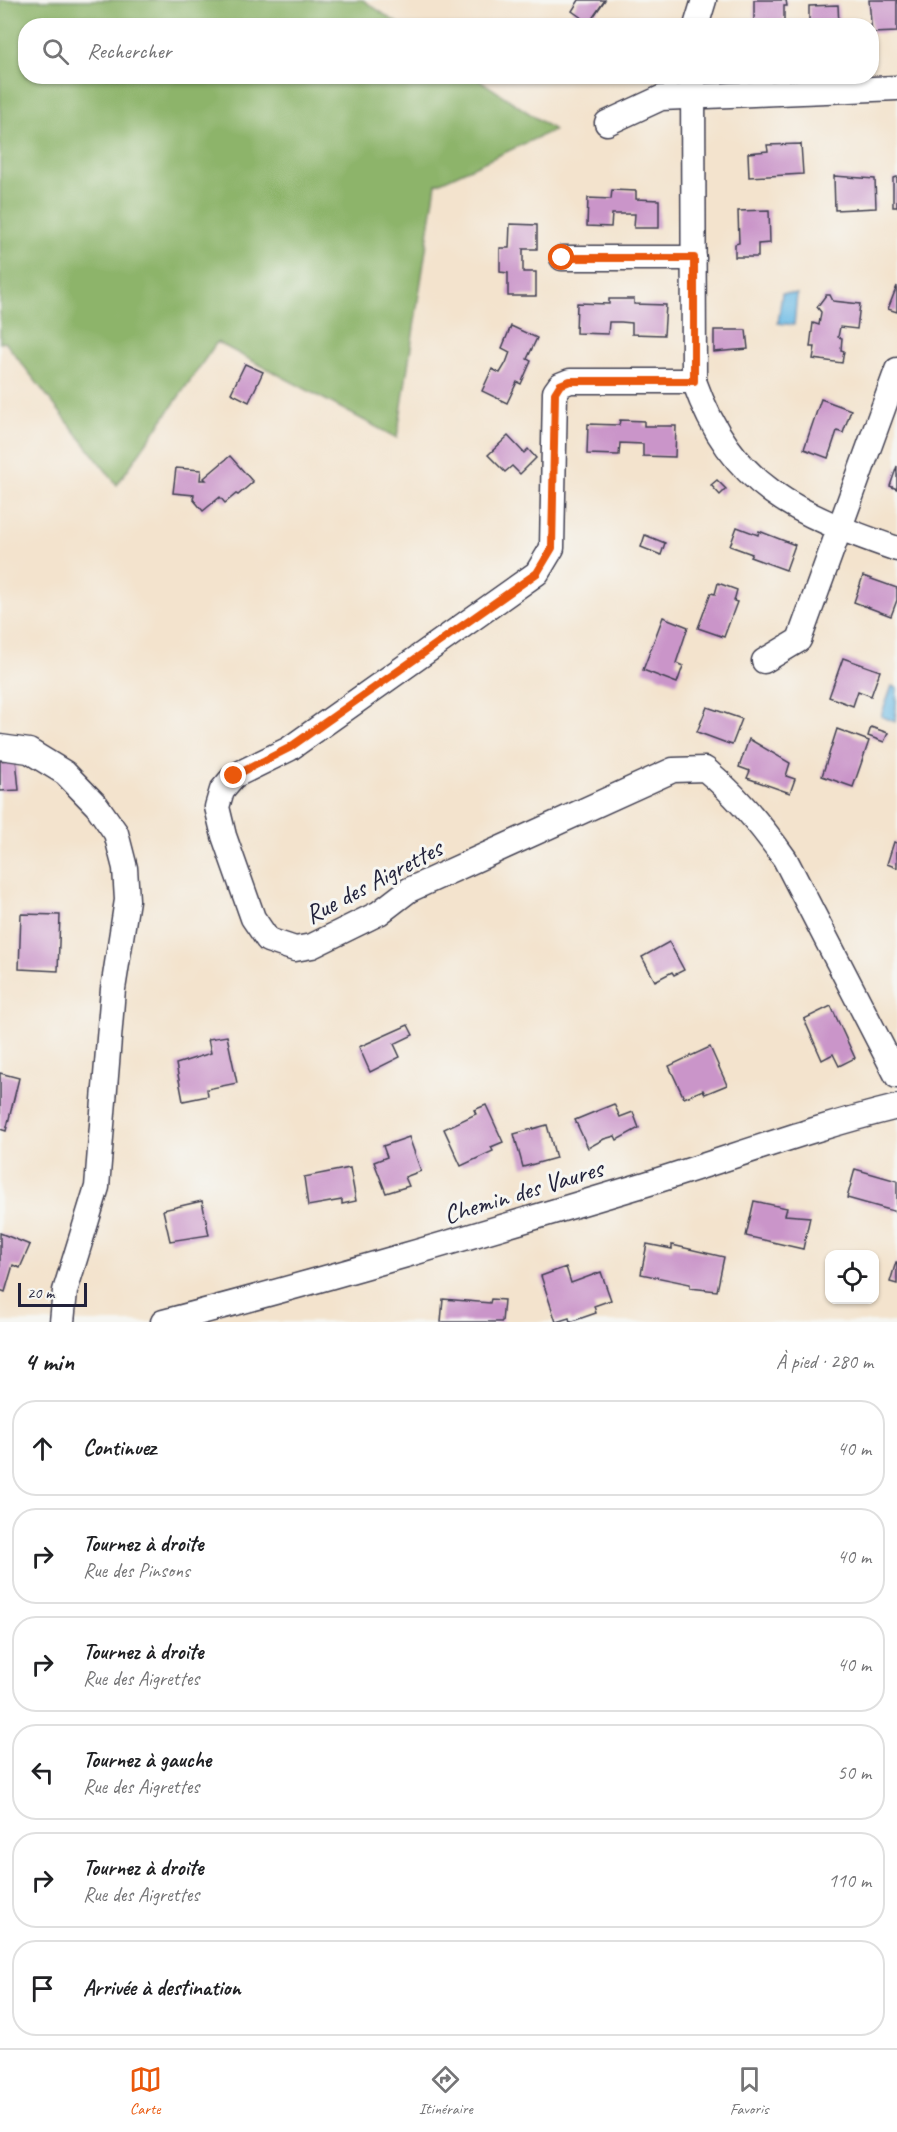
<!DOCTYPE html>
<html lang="fr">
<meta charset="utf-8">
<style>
:root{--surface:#fff;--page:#f6f6f6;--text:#202124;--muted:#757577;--line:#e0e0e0;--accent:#ea580c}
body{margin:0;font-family:Caveat,sans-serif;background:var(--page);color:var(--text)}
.controls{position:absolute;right:18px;bottom:18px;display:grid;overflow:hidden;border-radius:12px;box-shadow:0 2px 4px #0004}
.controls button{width:54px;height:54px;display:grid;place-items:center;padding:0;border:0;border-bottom:2px solid var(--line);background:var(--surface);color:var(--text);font:30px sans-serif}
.scale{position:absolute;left:18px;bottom:15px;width:69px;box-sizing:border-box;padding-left:6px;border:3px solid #22223b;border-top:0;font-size:16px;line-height:21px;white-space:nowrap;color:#22223b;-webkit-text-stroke:4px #f6f6f2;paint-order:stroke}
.stop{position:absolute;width:18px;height:18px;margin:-14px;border:4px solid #ea580c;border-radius:50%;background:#fff}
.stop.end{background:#ea580c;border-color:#fff;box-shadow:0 2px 6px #0008}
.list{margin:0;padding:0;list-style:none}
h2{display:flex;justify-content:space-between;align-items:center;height:78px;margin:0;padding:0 24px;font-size:26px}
h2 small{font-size:20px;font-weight:400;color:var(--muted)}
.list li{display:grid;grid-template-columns:39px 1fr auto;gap:18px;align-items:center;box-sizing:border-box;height:96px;margin:0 12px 12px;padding:0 12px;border:2px solid var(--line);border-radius:24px}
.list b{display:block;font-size:22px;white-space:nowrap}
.list p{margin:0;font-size:20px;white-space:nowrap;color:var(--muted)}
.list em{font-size:20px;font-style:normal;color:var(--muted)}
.icon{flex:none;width:33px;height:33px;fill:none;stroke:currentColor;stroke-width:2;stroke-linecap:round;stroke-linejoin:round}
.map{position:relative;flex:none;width:897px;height:1322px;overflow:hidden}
.search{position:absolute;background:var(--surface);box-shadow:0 2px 4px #0004;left:18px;right:18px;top:18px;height:66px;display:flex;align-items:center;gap:15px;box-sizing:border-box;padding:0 21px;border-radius:24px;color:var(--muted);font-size:22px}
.sheet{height:726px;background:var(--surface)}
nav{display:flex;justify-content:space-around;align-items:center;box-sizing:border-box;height:84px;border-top:2px solid var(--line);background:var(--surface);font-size:16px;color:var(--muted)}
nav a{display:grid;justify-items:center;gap:3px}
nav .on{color:var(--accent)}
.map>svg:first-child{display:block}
</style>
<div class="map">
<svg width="897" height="1322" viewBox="0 0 897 1322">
<rect width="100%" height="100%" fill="#f6f6f2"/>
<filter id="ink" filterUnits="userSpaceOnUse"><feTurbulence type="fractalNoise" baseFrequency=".0167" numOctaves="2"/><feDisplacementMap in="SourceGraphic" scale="12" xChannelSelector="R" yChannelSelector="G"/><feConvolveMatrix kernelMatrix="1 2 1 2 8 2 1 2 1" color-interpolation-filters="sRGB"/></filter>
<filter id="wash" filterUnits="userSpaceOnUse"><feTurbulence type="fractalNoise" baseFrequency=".008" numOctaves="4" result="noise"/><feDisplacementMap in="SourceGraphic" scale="24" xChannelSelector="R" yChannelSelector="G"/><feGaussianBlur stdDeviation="1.35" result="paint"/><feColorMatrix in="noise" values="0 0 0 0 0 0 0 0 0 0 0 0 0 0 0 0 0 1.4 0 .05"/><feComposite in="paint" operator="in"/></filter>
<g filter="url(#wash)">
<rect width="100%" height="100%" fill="#f3e3cd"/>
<path fill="#8db46a" stroke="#586b52" stroke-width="1.5" d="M0,0H363L400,25L26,26V76L475,77L554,130L436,184L397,438L217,342L117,485L5,342L0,343Z"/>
<g fill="#69b9e4" stroke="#466e90" stroke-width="1.5">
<path d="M782,293L797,294L794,325L778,323Z"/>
<path d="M892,686L897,688L895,722L881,716Z"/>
</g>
<g id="blocks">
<g fill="#ca95c9">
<path d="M579,0H605L589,23L572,11Z"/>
<path d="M754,0H786L787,6H784V26H754Z"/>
<path d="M869,0H897V32L872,33Z"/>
<path d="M838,5L839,26H809V6Z"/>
<path d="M801,144L803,174L749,177L748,153L768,151L767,145Z"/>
<path d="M834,176L875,179L876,208L835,210Z"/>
<path d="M897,177V207H893V178Z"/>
<path d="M612,190L636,191V199L659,200V228H634L635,214H612L611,227L587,226L588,198L611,199Z"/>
<path d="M769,210L770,243L758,244V257H735V244L739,243L738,211Z"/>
<path d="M510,224L537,225V249H523V272H536V296H508V273L500,272V248H509Z"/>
<path d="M897,286V312L888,309Z"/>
<path d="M826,295H830L833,301L860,304L857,329L840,327L838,337L842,338L841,350L844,351L842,363L813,359L815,347H810L813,323L819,325L821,312L817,307Z"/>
<path d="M609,299H634V304L666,305L664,335L632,334V323L621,322H609L608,334L576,333L577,303L609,304Z"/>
<path d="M511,326L537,338L527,359L531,361L521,384L517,382L507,403L482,391L492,369L500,373L506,363L510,352L502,348Z"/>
<path d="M714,330H746L748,349L714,352Z"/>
<path d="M245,364L263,372L249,402L231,393Z"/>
<path d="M821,399L851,410L843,433L837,431L828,458L804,449Z"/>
<path d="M620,420L644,421V426H676L675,457L643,456V444L620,443L619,455L587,454L588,424L619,425Z"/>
<path d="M508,436L524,453L528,449L536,458L520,474L512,466L505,472L488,455Z"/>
<path d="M230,456L253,482L238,495L236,494L225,503L220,497L203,511L193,499L194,495L173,493L176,468L201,470L200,480H206L204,478Z"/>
<path d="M897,466V489L890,486Z"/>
<path d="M717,480L726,489L720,495L711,485Z"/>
<path d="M737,527L758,535L759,531L795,545L786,570L750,557L752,554L730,546Z"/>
<path d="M645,535L665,543L661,555L641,547Z"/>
<path d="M863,576L897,588V600L891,616L854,602Z"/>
<path d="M718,583L737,590L734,601L737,602L724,637L698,628L711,593L715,594Z"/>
<path d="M663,617L688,627L676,663L683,666L677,683L643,670Z"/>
<path d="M843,658L880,671L871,696L858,691L853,706L829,697Z"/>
<path d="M707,707L742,719L732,745L697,732Z"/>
<path d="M871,727L888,733L884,742L868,736Z"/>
<path d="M837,729L869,741L853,787L822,776Z"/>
<path d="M749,739L790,763L786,776L795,779L790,793L747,778L750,771L739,767Z"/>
<path d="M16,759L19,790L0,791V761Z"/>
<path d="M894,842L897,843V868L887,864Z"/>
<path d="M21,914L60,915L58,971L19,969Z"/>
<path d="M669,942L684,970L674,975L672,972L655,981L642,957Z"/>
<path d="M831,1006L855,1058L839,1066L833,1054L822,1060L804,1019Z"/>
<path d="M408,1025L413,1035L394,1044L400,1057L370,1072L359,1047Z"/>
<path d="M227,1036L237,1083L207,1089L208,1096L183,1101L176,1064L211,1053L208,1039Z"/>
<path d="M710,1047L727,1085L705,1094L703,1090L684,1098L669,1066Z"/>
<path d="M0,1073L19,1078L6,1131L0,1129Z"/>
<path d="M614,1104L620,1117L633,1112L639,1128L617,1140L615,1136L604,1139L588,1148L575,1120Z"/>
<path d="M486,1105L503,1142L491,1147L493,1151L461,1166L444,1129L476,1114L474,1110Z"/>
<path d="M547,1125L556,1158L523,1167L514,1134Z"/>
<path d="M409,1137L421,1171L405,1177L409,1186L386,1193L374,1162L387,1157L383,1146Z"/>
<path d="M350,1168L356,1201L342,1204V1200L308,1206L304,1177Z"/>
<path d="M855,1169L897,1181V1212L847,1198Z"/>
<path d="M202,1201L209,1235L170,1241L163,1210Z"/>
<path d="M754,1201L787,1208L785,1215L810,1217L803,1249L746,1236Z"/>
<path d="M0,1233L30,1245L20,1268L13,1265L5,1292L0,1290Z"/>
<path d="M647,1244L672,1249V1245L724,1257L717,1291L690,1288V1284L641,1274Z"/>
<path d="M896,1262H897V1284L890,1282Z"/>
<path d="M566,1267L571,1283L601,1272L611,1300L594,1306L596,1313L570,1322L569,1318L556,1322L541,1276Z"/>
<path d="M443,1299L490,1303L491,1299L504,1300L502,1322H441Z"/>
</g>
</g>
</g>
<g filter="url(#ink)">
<use href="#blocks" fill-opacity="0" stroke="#413f51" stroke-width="1.5"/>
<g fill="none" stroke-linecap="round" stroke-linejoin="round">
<defs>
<g id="minor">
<path d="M696,26L704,0"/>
<path d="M693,76L694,381C732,488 797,514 897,549"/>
<path d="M607,123L661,98L897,88"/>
<path d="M562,258H694"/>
<path d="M694,381H570L560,385L555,392L552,548L537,573L289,749L234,776L222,790L217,807L224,836L253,918L268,940L295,949L312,946L379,913L409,890L673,770L705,769C736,795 762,826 785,859L897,1076"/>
<path d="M764,661L799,640L897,370"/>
<path d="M0,747L29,751L65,773L97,806L116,833L125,868L127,900L113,989L97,1187L65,1291L62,1322"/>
<path d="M163,1322C325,1280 486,1232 646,1184C731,1158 811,1128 897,1107"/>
</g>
</defs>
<use href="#minor" stroke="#413f51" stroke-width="27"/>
<use href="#minor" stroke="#fff" stroke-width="24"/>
</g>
</g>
<g fill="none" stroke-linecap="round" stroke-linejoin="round" filter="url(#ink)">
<path stroke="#ea580c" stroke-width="8" d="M234,776L289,748L537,573L552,548L555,393L560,385L570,381H694V258H562"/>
</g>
<g text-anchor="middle" stroke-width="6" stroke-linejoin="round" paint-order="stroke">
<g font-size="26" fill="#22223b" stroke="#f6f6f2">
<text transform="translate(373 881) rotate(-28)" y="9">Rue des Aigrettes</text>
<text transform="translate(523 1191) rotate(-17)" y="9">Chemin des Vaures</text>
</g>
</g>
</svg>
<div class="controls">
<button><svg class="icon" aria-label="locate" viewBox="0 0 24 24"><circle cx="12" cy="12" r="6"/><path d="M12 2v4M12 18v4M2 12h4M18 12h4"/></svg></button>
</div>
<div class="scale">20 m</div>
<div class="stop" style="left:562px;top:258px"></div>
<div class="stop end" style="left:234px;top:776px"></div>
<div class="search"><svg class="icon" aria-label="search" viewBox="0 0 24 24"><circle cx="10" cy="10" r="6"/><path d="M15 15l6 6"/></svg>Rechercher</div>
</div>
<section class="sheet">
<h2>4 min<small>À pied · 280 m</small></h2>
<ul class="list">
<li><svg class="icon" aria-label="ahead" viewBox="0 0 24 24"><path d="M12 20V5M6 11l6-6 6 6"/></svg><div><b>Continuez</b></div><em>40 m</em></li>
<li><svg class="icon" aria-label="right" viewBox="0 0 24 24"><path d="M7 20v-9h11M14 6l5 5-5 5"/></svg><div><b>Tournez à droite</b><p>Rue des Pinsons</p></div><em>40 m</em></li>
<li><svg class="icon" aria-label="right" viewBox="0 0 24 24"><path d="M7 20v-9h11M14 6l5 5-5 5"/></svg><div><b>Tournez à droite</b><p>Rue des Aigrettes</p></div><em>40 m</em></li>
<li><svg class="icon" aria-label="left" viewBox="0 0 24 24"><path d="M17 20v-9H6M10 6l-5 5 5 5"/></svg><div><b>Tournez à gauche</b><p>Rue des Aigrettes</p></div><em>50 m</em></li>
<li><svg class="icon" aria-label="right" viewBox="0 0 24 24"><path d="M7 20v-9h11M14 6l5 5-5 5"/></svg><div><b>Tournez à droite</b><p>Rue des Aigrettes</p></div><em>110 m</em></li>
<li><svg class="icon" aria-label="arrive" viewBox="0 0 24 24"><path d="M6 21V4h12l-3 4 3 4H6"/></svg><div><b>Arrivée à destination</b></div></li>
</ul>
</section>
<nav>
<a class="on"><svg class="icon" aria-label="map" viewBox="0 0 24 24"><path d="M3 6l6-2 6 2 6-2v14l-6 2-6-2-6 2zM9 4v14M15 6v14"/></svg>Carte</a>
<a><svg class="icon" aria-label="directions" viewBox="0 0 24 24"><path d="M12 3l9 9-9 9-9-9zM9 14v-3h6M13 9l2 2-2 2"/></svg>Itinéraire</a>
<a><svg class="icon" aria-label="saved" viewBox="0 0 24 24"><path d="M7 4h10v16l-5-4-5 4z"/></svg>Favoris</a>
</nav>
